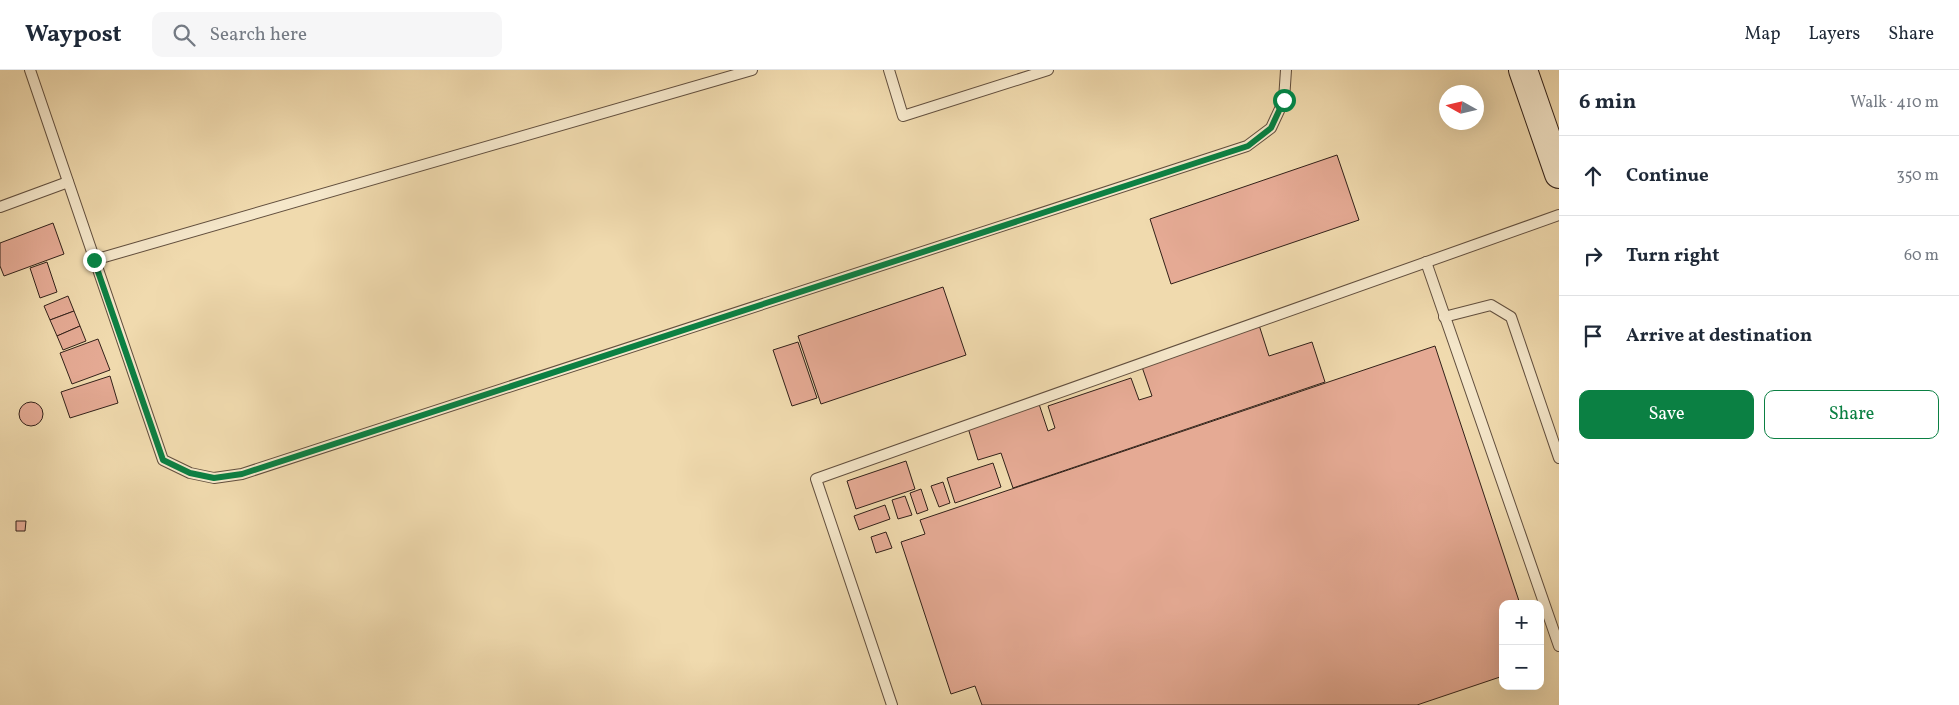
<!DOCTYPE html>
<meta charset="utf-8">
<style>
:root{--surface:#fff;--page:#f6f6f7;--text:#1f2937;--muted:#747a83;--line:#e0e1e3;--accent:#0b8043}
body{margin:0;font-family:Vollkorn,serif;background:var(--page);color:var(--text)}
.controls{position:absolute;right:15px;bottom:15px;display:grid;overflow:hidden;border-radius:10px;box-shadow:0 5px 20px #0002}
.controls button{width:45px;height:45px;display:grid;place-items:center;padding:0;border:0;border-bottom:1px solid var(--line);background:var(--surface);color:var(--text);font:25px sans-serif}
.compass{position:absolute;left:1439px;top:15px;width:45px;height:45px;border-radius:50%;background:var(--surface);box-shadow:0 5px 20px #0002;rotate:278deg}
.stop{position:absolute;width:15px;height:15px;margin:-11px;border:4px solid #0b8043;border-radius:50%;background:#fff}
.stop.end{background:#0b8043;border-color:#fff;box-shadow:0 1px 5px #0008}
.list{margin:0;padding:0;list-style:none}
h2{display:flex;justify-content:space-between;align-items:center;height:65px;margin:0;padding:0 20px;font-size:21px}
h2 small{font-size:16px;font-weight:400;color:var(--muted)}
.list li{display:grid;grid-template-columns:32px 1fr auto;gap:15px;align-items:center;box-sizing:border-box;height:80px;padding:0 20px;border-top:1px solid var(--line)}
.list b{display:block;font-size:19px;white-space:nowrap}
.list em{font-size:16px;font-style:normal;color:var(--muted)}
.actions{display:flex;gap:10px;padding:15px 20px}
.actions a{flex:1;padding:11px 0;border:1px solid var(--accent);border-radius:10px;text-align:center;font-size:18px;color:var(--accent)}
.actions .main{background:var(--accent);color:#fff}
.icon{flex:none;width:28px;height:28px;fill:none;stroke:currentColor;stroke-width:2;stroke-linecap:round;stroke-linejoin:round}
.map{position:relative;flex:none;width:1559px;height:635px;overflow:hidden}
header{display:flex;align-items:center;gap:30px;box-sizing:border-box;height:70px;padding:0 25px;background:var(--surface);border-bottom:1px solid var(--line)}
header strong{font-size:24px}
nav{display:flex;gap:28px;margin-inline-start:auto;font-size:18px}
.search{width:350px;height:45px;background:var(--page);display:flex;align-items:center;gap:12px;box-sizing:border-box;padding:0 18px;border-radius:10px;color:var(--muted);font-size:19px}
main{display:flex}
aside{flex:1;background:var(--surface)}
.map>svg:first-child{display:block}
</style>
<header>
<strong>Waypost</strong>
<div class="search"><svg class="icon" aria-label="search" viewBox="0 0 24 24"><circle cx="10" cy="10" r="6"/><path d="M15 15l6 6"/></svg>Search here</div>
<nav><a>Map</a><a>Layers</a><a>Share</a></nav>
</header>
<main>
<div class="map">
<svg width="1559" height="635" viewBox="0 0 1559 635">
<rect width="100%" height="100%" fill="#f0daae"/>
<filter id="stains"><feTurbulence type="fractalNoise" baseFrequency=".004" numOctaves="4"/><feColorMatrix values="0 0 0 0 .2 0 0 0 0 .09 0 0 0 0 .02 0 0 0 .5 -.17"/></filter>
<radialGradient id="worn" r=".72"><stop offset=".6" stop-color="#630" stop-opacity="0"/><stop offset="1" stop-color="#630" stop-opacity=".3"/></radialGradient>
<g fill="#e5aa94" stroke="#322119">
<path d="M1337,85L1359,150L1171,214L1150,149Z"/>
<path d="M53,153L64,184L4,206L0,196V173Z"/>
<path d="M47,192L57,222L40,228L30,198Z"/>
<path d="M943,217L966,285L821,334L798,266Z"/>
<path d="M68,226L74,241L50,250L44,236Z"/>
<path d="M74,241L80,256L57,266L50,250Z"/>
<path d="M1259,255L1269,286L1312,272L1325,312L1013,418L1001,383L978,390L968,358L1039,334L1048,361L1055,358L1048,336L1131,308L1139,330L1152,326L1141,294Z"/>
<path d="M80,256L86,271L63,280L57,266Z"/>
<path d="M98,269L110,300L72,314L60,283Z"/>
<path d="M798,272L817,328L792,336L773,280Z"/>
<path d="M1435,276L1520,534H1503V606L1417,635H982L975,616L951,624L901,472L925,464L920,450Z"/>
<path d="M110,306L118,333L70,348L61,322Z"/>
<circle cx="31" cy="344" r="12"/>
<path d="M906,391L915,419L856,439L847,411Z"/>
<path d="M993,393L1001,417L955,433L947,408Z"/>
<path d="M943,412L950,433L939,437L931,416Z"/>
<path d="M921,419L928,440L917,444L910,423Z"/>
<path d="M905,426L912,445L898,449L892,430Z"/>
<path d="M885,435L890,449L859,460L854,446Z"/>
<path d="M16,451H26L25,461H16Z"/>
<path d="M886,462L892,478L876,483L871,467Z"/>
</g>
<g fill="none" stroke-linecap="round" stroke-linejoin="round">
<defs>
<g id="lane">
<path d="M30,0L163,390L190,403L214,408L242,404L1247,76L1271,58L1284,30L1286,0"/>
<path d="M889,0L903,46L1048,0"/>
<path d="M0,137L68,112"/>
<path d="M94,190L752,0"/>
<path d="M1426,192L1559,576"/>
<path d="M1444,247L1491,235L1511,247L1559,388"/>
<path d="M892,635L816,409L1559,145"/>
</g>
<path id="secondary" d="M1523,0L1559,104"/>
</defs>
<use href="#lane" stroke="#624f3e" stroke-width="12"/>
<use href="#secondary" stroke="#322119" stroke-width="30"/>
<use href="#lane" stroke="#f5e7ca" stroke-width="10"/>
<use href="#secondary" stroke="#f5e7ca" stroke-width="28"/>
</g>
<g fill="none" stroke-linecap="round" stroke-linejoin="round">
<path stroke="#0b8043" stroke-width="6" d="M94,190L163,390L190,403L214,408L242,404L1248,76L1271,58L1284,30"/>
</g>
<rect width="100%" height="100%" filter="url(#stains)"/>
<rect width="100%" height="100%" fill="url(#worn)"/>
</svg>
<div class="controls">
<button>+</button>
<button>−</button>
</div>
<svg class="compass" viewBox="-18 -18 36 36"><path d="M0-13l5 13h-10z" fill="#e53935"/><path d="M0 13l5-13h-10z" fill="#747a83"/></svg>
<div class="stop" style="left:1284px;top:30px"></div>
<div class="stop end" style="left:94px;top:190px"></div>
</div>
<aside>
<h2>6 min<small>Walk · 410 m</small></h2>
<ul class="list">
<li><svg class="icon" aria-label="ahead" viewBox="0 0 24 24"><path d="M12 20V5M6 11l6-6 6 6"/></svg><div><b>Continue</b></div><em>350 m</em></li>
<li><svg class="icon" aria-label="right" viewBox="0 0 24 24"><path d="M7 20v-9h11M14 6l5 5-5 5"/></svg><div><b>Turn right</b></div><em>60 m</em></li>
<li><svg class="icon" aria-label="arrive" viewBox="0 0 24 24"><path d="M6 21V4h12l-3 4 3 4H6"/></svg><div><b>Arrive at destination</b></div></li>
</ul>
<div class="actions"><a class="main">Save</a><a>Share</a></div>
</aside>
</main>
